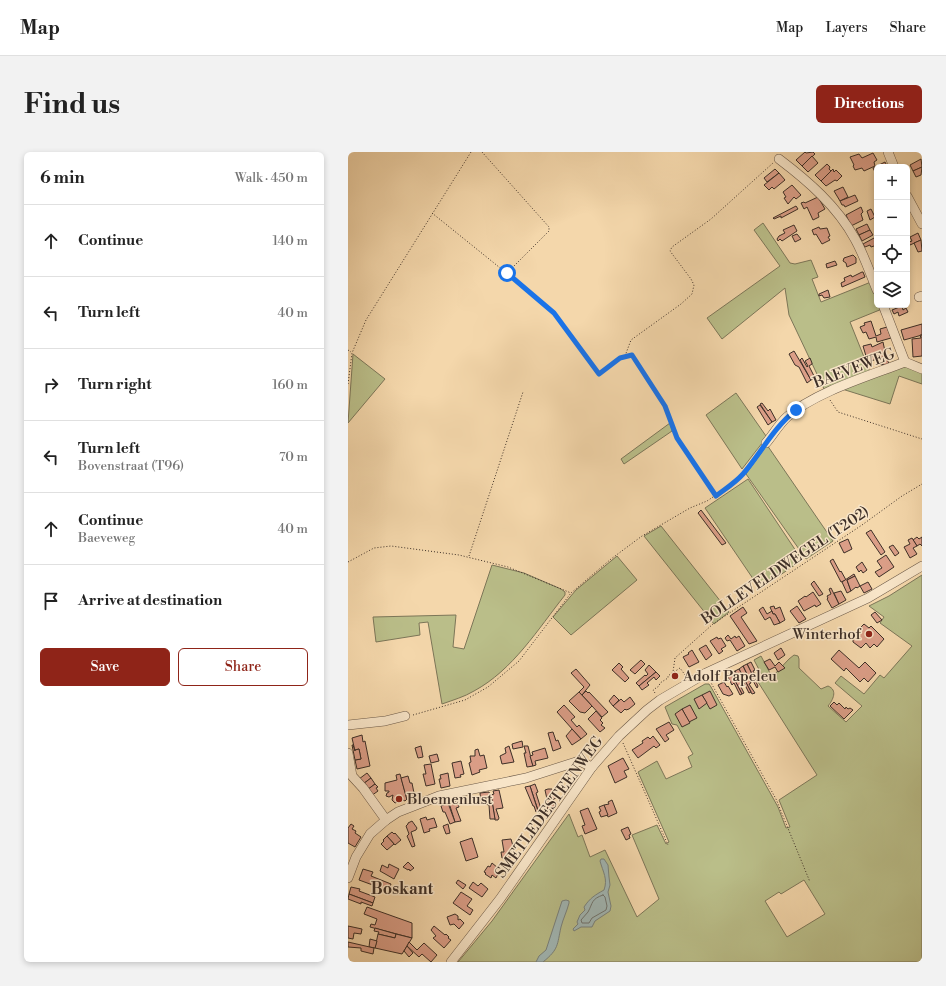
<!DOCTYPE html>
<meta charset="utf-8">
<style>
:root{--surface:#fff;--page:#f2f2f2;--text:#222;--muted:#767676;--line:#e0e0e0;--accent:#8f2418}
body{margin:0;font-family:"Libre Bodoni",serif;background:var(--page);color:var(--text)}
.controls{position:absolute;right:12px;top:12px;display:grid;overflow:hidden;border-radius:6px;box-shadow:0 2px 6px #0003}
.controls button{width:36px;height:36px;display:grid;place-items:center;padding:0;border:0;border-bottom:1px solid var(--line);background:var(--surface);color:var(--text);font:20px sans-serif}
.stop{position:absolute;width:12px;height:12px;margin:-9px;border:3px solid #1a73e8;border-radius:50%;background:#fff}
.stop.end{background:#1a73e8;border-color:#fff;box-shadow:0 1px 4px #0008}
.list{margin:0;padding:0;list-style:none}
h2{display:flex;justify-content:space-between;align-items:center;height:52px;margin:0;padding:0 16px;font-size:17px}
h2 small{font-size:13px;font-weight:400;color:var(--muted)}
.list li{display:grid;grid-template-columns:26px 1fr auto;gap:12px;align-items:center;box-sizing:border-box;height:72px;padding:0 16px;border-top:1px solid var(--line)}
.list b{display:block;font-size:15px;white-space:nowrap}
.list p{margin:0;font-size:13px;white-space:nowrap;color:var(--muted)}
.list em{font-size:13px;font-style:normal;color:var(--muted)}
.actions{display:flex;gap:8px;padding:12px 16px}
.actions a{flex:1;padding:9px 0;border:1px solid var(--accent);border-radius:6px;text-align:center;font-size:14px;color:var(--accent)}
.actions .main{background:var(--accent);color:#fff}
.icon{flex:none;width:22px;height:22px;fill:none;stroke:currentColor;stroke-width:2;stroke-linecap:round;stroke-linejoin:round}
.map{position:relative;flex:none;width:574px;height:810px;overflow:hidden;border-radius:6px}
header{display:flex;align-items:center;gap:24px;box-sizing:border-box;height:56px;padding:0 20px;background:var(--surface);border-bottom:1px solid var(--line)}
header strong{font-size:19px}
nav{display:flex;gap:22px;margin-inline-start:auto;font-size:14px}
.intro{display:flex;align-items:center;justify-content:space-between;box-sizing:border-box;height:96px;padding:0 24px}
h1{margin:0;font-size:28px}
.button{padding:10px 18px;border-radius:6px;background:var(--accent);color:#fff;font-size:14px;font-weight:700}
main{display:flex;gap:24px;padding:0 24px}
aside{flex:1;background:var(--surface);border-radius:6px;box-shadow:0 2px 6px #0003}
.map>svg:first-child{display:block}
</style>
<header>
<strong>Map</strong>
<nav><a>Map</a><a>Layers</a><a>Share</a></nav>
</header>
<div class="intro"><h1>Find us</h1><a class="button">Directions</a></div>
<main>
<aside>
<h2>6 min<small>Walk · 450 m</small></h2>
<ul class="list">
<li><svg class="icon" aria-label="ahead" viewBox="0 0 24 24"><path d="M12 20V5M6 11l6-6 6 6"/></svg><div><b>Continue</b></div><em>140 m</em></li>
<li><svg class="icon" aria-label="left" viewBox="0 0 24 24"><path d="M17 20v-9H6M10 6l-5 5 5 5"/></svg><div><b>Turn left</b></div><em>40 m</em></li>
<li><svg class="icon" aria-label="right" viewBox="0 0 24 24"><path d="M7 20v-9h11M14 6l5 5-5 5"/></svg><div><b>Turn right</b></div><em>160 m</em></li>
<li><svg class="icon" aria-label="left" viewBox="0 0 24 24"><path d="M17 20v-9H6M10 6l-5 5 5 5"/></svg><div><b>Turn left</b><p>Bovenstraat (T96)</p></div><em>70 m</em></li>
<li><svg class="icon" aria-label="ahead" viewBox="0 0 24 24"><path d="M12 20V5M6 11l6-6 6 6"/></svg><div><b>Continue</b><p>Baeveweg</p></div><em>40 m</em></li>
<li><svg class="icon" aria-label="arrive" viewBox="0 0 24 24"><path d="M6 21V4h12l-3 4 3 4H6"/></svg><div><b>Arrive at destination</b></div></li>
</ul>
<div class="actions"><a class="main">Save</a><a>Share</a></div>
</aside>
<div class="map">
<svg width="574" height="810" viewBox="0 0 574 810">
<rect width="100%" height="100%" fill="#f4d7ab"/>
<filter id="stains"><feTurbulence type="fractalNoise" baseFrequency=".005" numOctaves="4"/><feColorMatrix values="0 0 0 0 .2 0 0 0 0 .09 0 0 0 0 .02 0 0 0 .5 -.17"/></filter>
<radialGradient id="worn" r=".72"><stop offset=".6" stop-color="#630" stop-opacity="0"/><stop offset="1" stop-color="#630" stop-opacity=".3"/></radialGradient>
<g fill="#babe89" stroke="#7c7658" fill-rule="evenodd">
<path d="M415,71L442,111L447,112L463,108L470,125L464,127L473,150L523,130L529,144V153H532L534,157L502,170L522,220L477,239L441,163L437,136L374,187L359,166L432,114L406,78Z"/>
<path d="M5,202L37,227L0,271Z"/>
<path d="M558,214L574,219V232L551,224L542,252L494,237Z"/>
<path d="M388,241L418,284V286L394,317L358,263Z"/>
<path d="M322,271L324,279L276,312L273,307Z"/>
<path d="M419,293L485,389L458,407L398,322Z"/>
<path d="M400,327L454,408L412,437L357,356Z"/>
<path d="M313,374L381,460L366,472L296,384Z"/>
<path d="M269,404L289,428L223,483L205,465L228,438Z"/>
<path d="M144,413L176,421L213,437L217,440V443C190,477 165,518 126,539C116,545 105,548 94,552L80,470L71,471L72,483L28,490L25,465L108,463L105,495L116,497Z"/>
<path d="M574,423V810H110L144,769L221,662L230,685L234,683L242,705L257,698L289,765L311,747L284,683L309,673L318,692L321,690L290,620L309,609L318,627L344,615L340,605L345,602L329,573L324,572L317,555L357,532H361L363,535L430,655L438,676L442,675L431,648L469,623L410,530L416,527L406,508L413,504L424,525L441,507L446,503L450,504L451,507V516L473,537L480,534C490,538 485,548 480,554L498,570L514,554L487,531L493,524L516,542L532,523L536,526L564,494L532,471L536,465L521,454L541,444ZM456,728L477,762L439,785L417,749L431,740L433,742Z"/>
</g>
<g fill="#a1b7b5" stroke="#79817c">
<path d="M253,707H256L260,713L261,725L262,733L260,740L263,754L262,759L247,769L244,775H233L226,779L225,777L230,772L229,770L232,763L237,758L236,755C242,746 247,743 256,738C260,727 255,720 252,709Z"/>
<path d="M218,748L221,749V751C219,759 215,767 213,775C209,793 211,797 195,810H188L191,804L198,798L214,749Z"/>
</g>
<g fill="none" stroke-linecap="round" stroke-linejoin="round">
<path stroke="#6f736e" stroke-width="1" d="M255,743L257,745L259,754L258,758L244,766L241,771H234L233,768C235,765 238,763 240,760C245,751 243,747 255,743Z"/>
</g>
<g fill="#db9e87" stroke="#3d2f27">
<path d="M457,0L458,1L465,0L467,2L454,14L448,8Z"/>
<path d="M525,1L529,8L526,10L527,14L516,19L514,16L507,18L505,14L506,13L502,5L511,2L514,6Z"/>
<path d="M464,4L470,11L460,20L454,14Z"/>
<path d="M573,7L574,15L565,19L562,13Z"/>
<path d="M537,10L539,14L529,15V19L527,20L525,16Z"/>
<path d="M479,12L482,15L481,17L483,19L473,29L467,23Z"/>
<path d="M574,15L573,23L568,25L565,19Z"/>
<path d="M427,17L431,21L419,30L416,26Z"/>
<path d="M485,17L486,20L488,18L494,24L489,29L487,28L478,34L473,29Z"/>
<path d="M431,21L437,28L426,37L424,35L421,38L416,33Z"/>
<path d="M444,33L453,43L448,47L446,45L440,52L436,46L438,45L435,40Z"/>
<path d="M495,35L500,45L492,49L486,39Z"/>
<path d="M507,43L510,49L497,55L496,53H494L492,49Z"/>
<path d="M470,45L477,57L470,61L471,65L465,68L459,55L456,57L453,51L456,50L457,51Z"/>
<path d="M448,54L450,57L433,66V64L426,67L425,66Z"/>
<path d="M513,55L515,60L513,62L515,68L503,74L498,63Z"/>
<path d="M523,57L527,65L522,68L519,59Z"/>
<path d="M519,72L522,78L511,83L508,77Z"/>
<path d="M446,73L449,79L434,89L432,87L430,89L429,87L431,84L437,81L435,78Z"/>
<path d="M471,75L472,77L479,76L482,84L480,85L482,88L474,92L468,82L466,83L464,78Z"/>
<path d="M522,78L525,83L514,89L511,83Z"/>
<path d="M570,81L573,88L562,93L561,90L564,89L562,85Z"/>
<path d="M449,82L453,87L447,90L444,84Z"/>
<path d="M526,86L529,93L523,95L522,93L517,95L515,92Z"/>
<path d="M573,88L574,99L570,100L566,91Z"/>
<path d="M505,103L508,106V111L499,115L498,111L495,109L496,106Z"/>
<path d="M487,109L489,113L479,116L478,112Z"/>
<path d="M514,120H515L517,125L494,135L493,131L497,129L496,126L503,123L504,125Z"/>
<path d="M480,138L482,145L476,146L474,143L471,144V142Z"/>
<path d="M554,154L555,158L558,156L560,160L551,164L550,160L546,162L544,158Z"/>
<path d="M523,169L528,184L533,182L532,177L539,175L543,186L529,190L528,185L521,187L518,180L515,181L512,175L517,173L516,171Z"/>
<path d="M574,172V183L556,188L553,178Z"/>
<path d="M572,183H574V204L565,205L564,187L573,186Z"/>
<path d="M535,190L538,204L520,210L519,207L529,203L528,201L518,204L515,194L523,192L524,195Z"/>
<path d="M446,199L463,228L459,231L451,215L447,213L441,202Z"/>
<path d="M538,204L541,212L536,214V212L533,213L531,207Z"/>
<path d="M454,206L459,215L460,214L457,209L462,206L464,211V212L461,214L467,226L463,228L452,208Z"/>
<path d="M414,251L420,259L422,257L428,268L424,270L412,252Z"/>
<path d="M412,253L424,270L420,273L409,255Z"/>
<path d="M353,358L378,391L374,393L350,361Z"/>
<path d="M523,378L537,400L533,403L518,381Z"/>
<path d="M569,385L571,387L574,385V394L572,392L569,394L565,388Z"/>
<path d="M564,386L569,394L565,396L569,402L562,406L556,395L562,392L560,388Z"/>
<path d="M500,387L504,397L496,401L491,391Z"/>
<path d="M545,393L551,401L547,404L541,395Z"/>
<path d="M538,403L546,415L531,425L527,420L534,416L529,409Z"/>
<path d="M485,407L492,420L493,419L498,428L493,430L482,409Z"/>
<path d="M514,410L519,418L515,421L513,418L511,420L508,415Z"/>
<path d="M506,422L507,424L499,428L503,439L499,441L494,430Z"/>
<path d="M507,424L512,434L509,436L508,435L503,439L499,428Z"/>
<path d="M466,429L475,442L471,444L463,432Z"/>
<path d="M520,430L524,437L516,441L512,434Z"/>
<path d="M483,436L491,452L484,456L479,447L480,446L479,444L483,442L481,437Z"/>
<path d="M493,439L498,448L491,452L486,441Z"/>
<path d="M465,440L473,452L468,455L467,453L456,459L450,449L457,444L458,445Z"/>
<path d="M426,454L427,457L432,455L437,468L432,471L427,462H425L422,455Z"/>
<path d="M449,454L458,467L451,471L442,459Z"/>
<path d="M395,455L399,461L393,465L409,489L401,492L382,464Z"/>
<path d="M415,455L419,462L424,459L425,462H427L432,471L426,473L422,465L417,468L411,458Z"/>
<path d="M527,460L534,468L529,471L523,463Z"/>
<path d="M516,472L521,476L523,474L536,487L529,495L526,492L522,496L518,491L513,496L505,490V486H506L514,478L512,476Z"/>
<path d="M380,483L383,487L387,484L388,486L391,484L397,494L389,499L382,488L379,489L377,486Z"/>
<path d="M369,485L370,487L373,486L378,494L373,497L375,499L371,502L362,489Z"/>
<path d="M358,493L364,503L358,508L351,497Z"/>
<path d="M433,496L437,503L430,508L426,501Z"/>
<path d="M344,498L351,510L341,515L335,505L341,502L340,501Z"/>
<path d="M491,498L511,516L517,510L528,521L520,530L516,526L512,530L498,516L496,519L483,507Z"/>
<path d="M422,507L427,514L431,510L437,516L430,520L427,515L421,518L416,510Z"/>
<path d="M293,508L297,512L287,522L282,518Z"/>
<path d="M403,510L407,518L405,519L408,525L406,526L399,512Z"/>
<path d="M271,511L275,515L273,517L281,526L277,530L264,518Z"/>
<path d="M399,512L410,534L409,536L404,527L402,528L395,514Z"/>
<path d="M301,513L308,520L291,534L288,531L297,523L298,524L300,522L297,518Z"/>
<path d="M395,514L403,531L401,532L407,541L404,542L391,517Z"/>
<path d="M228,517L242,533L234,543L231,540L236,535L223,521Z"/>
<path d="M391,517L403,540L401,541L396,531L394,532L387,519Z"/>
<path d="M387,519L394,532L392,533L396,541L394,542L383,521Z"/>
<path d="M308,520L312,524L308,528L306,525L299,531L301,533L294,538L291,534Z"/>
<path d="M383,521L394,542L392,543L386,531L384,533L379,523Z"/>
<path d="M376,530L379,535L380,534L385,542L381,544L375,542L370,533Z"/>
<path d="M238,539L240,541L241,540L260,560L254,565L234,543Z"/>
<path d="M362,539L369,553L362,557L354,543Z"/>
<path d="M231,540L244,554L237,561L232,560L221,549Z"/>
<path d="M266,543L271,548L265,554L261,549Z"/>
<path d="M354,543L359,551L351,557L346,547Z"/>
<path d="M282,545L287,552L281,557L278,558L277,557L273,561L265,554L273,547L276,550Z"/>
<path d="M486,550L489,553L491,551L497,557L498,555L500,557L502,556L505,558L496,567L482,554Z"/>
<path d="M216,553L227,565L223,568L229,575L231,573L239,582L233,587L209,560Z"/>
<path d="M342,553L349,566L341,570L334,557Z"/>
<path d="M334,557L342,571L334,575L327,562Z"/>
<path d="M248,559L254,566L252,568L255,571L253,573L257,576L252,580L240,567Z"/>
<path d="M321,570L326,578L318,583L321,587L317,590L308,577Z"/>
<path d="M224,577L233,587L224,593L218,584Z"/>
<path d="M205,580L208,589L210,588L213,596L205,599L200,581Z"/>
<path d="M14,583L15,590L17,589L22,614L9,617L7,608L13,607L11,597L7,598V599L4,586Z"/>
<path d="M305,584L312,593L308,596L306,594L290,606L284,598L295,591L294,589L300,585L302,587Z"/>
<path d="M174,589L175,595L165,597L164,592Z"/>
<path d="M4,593H5L7,599V598L11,597L13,607L7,608Z"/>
<path d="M73,594L75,605L70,606L67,596Z"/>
<path d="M161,594L166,610L154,612L152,604L158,601L157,596Z"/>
<path d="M176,594H180L185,614L179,615L176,601H178Z"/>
<path d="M197,596L200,606L187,609L188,613L185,614L182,604L185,603L184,600Z"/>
<path d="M130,597L132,604L136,603L139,616L131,618L132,620L124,623L121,611L123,610L122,604H127V598Z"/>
<path d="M89,602L91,609L83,611L81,604Z"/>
<path d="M275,606L281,617L276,619L279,625L267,631L260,614Z"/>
<path d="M113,609L116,622L112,623L113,625L107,626L104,611Z"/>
<path d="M83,612L87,632L78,634L75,622H78L76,613Z"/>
<path d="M19,621L23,626L15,632L11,627Z"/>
<path d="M100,621L102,634L93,636L91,627H93L92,623Z"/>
<path d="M52,622L59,647L57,649L55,648L47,651L44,648L45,643L41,645L38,644L39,641L41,640V639H37V631L49,628L48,623Z"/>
<path d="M60,624L62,631H64L67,646L59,648L53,626Z"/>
<path d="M23,626L27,632L19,638L15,632Z"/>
<path d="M27,632L30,635L28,636L30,639L23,644L19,638Z"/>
<path d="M187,632L190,640L188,641L194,660L191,661L182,634Z"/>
<path d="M182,634L190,659L188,660L186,654H185L177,635Z"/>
<path d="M200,637H204L208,646L204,648L207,655L204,658L205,660L201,661L197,648L199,647L197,638Z"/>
<path d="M151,638L155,656L148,657L151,666L150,668H147L143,643L146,642L145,639Z"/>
<path d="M141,640L142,643H143L147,667H142L141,653L133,651L132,641Z"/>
<path d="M264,648L269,661L260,665L256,653L261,652L260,650Z"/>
<path d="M109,649L111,655L108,656L113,669L107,670L101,651Z"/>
<path d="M100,651L107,670L102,672L97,660H95L93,654Z"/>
<path d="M256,653L260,663L253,665L251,660L253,659L251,655Z"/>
<path d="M240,656L249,677L237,682L234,674L237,673L232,659Z"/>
<path d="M78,665L79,668L86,666L89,675L81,677L82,679L76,681L72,667Z"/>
<path d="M64,669L69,676L68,678L63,680L67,694L64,695L59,684L61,682L58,674L60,672V671Z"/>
<path d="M3,672L6,674L4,677L8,679L7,681L13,685L7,695L0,691V676Z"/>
<path d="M100,672L102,681L98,682L95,674Z"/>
<path d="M280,675L283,682L281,683L282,686L278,688L273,678Z"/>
<path d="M44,680L46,682L47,681L53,688L47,693L39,684Z"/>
<path d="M39,684L46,692L39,698L33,692L36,689L35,688Z"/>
<path d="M124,686L130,705L118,709L112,690Z"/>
<path d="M163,687L165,694H166L167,697L163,698L164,705L154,706L153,700H156L154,688Z"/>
<path d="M60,710L66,716L62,719L61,717L60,718L55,715Z"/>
<path d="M144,711L150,716L147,720L150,722L148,726L144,723L143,726L137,722L138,721L136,720L140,714L142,715Z"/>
<path d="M41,712L51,717L46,727L32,719L34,713L40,716Z"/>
<path d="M15,717L25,720L23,724L43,732L40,741L33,738V736L11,728Z"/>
<path d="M110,728L118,733L115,737L108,731Z"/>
<path d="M125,730L130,734L133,731L140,737L134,745L121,736Z"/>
<path d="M3,735L12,737L11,739L27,745L25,751L1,742Z"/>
<path d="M113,740L124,747L119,754L125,758L122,763L105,751Z"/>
<path d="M1,742L25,751L24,754L13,750V752L0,747Z"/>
<path d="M19,755L64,771V786L22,775L23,772L27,773L29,767L16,762Z"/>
<path d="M107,762L110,764V768L112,767L116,771L111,777L106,772L102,773L99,765Z"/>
<path d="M0,774L14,777L13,782L6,781L5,787L0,786Z"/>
<path d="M86,774L97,783L98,782L101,785L100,786L103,788L96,796L85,786L88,784L83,778Z"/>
<path d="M27,776L48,782L47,786L30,782L31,780L26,779Z"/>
<path d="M30,782L47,786L48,782L64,786L54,802L27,796Z"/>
<path d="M22,787L29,789L27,796L21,795Z"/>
<path d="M0,790L26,796L25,802L13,799V796L0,795Z"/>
<path d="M61,790L69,798L76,791L89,803L83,810L74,802L71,805L59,794Z"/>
<path d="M59,794L65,801L61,805L56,799Z"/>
</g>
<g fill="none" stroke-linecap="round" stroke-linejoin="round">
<defs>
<g id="minor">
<path d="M540,0L546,15"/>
<path d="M431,7C460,29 489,54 507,87C516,103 522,121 529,138"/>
<path d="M559,44L574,72"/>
<path d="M571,145L574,144"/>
<path d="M535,153L557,210"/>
<path d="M418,291C425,283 431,272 439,265C467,240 521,224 557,210L574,217"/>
<path d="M0,573L37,569L57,564"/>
<path d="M0,601L4,624L15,636L38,668"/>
<path d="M0,726L8,705L22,682L38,668L50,660L91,644L178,626L231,609L244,615"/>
<path d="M103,810L152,747L244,615L271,584L299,558L312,548L358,521L520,446L574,414"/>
</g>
</defs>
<use href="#minor" stroke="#6b5948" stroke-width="10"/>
<g stroke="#3d2f27" stroke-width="1" stroke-dasharray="1 2" stroke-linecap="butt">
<path d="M134,0L201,75V79L159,121"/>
<path d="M84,61L172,132L206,161L251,221L271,206L284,203L317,254L329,286L368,343"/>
<path d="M0,198L3,200"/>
<path d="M277,204L283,188L333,152L344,142L346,133L343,127L322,99L324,95L363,67L425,11"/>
<path d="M0,232L4,201L18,168L123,0"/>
<path d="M482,248L490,260L574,287"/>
<path d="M121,404L175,240"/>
<path d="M0,410L26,396L43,394L111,403L160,415L223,441"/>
<path d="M326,520L332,516L337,523"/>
<path d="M362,529L428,647L462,730"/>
<path d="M307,541L305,538L311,534L312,531L320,526V524L325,520L327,506L365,472L514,373L554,344L574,332"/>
<path d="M65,563L117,548L140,535L171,509L223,441L263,407L294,384L342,356L359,349L383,333L394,323L413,298"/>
<path d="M275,591L320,693"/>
</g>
<use href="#minor" stroke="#f8e5c8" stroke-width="9"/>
</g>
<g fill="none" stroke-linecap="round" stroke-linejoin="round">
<path stroke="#1a73e8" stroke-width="5" d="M159,121L206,161L251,222L272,206L284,203L317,254L329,286L368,344C377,337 387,331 395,322C413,301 426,275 448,258"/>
</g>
<g fill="#8f2418" stroke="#f8e5c8" stroke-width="1.5">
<circle cx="521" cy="482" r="4"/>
<circle cx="327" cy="524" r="4"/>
<circle cx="51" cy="647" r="4"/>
</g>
<g text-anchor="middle" stroke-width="3" stroke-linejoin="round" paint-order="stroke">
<g font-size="15" fill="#3d2f27" stroke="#f8e5c8">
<text transform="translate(506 216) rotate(-21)" y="5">BAEVEWEG</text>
<text transform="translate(437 413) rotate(-34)" y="5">BOLLEVELDWEGEL (T202)</text>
<text transform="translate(201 655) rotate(-54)" y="5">SMETLEDESTEENWEG</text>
</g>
<g font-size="15" fill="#3d2f27" stroke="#f8e5c8" text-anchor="start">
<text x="513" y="487" text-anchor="end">Winterhof</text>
<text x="335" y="529">Adolf Papeleu</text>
<text x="59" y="652">Bloemenlust</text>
</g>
<g font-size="16" font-weight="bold" fill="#3d2f27" stroke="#f8e5c8">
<text x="54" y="742">Boskant</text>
</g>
</g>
<rect width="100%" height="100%" filter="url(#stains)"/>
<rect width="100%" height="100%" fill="url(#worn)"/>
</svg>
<div class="controls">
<button>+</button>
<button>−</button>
<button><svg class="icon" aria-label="locate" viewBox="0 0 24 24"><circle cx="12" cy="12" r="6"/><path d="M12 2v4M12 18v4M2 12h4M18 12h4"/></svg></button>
<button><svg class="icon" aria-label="layers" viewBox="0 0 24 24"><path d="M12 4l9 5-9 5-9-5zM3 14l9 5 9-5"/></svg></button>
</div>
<div class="stop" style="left:159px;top:121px"></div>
<div class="stop end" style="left:448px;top:258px"></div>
</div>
</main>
